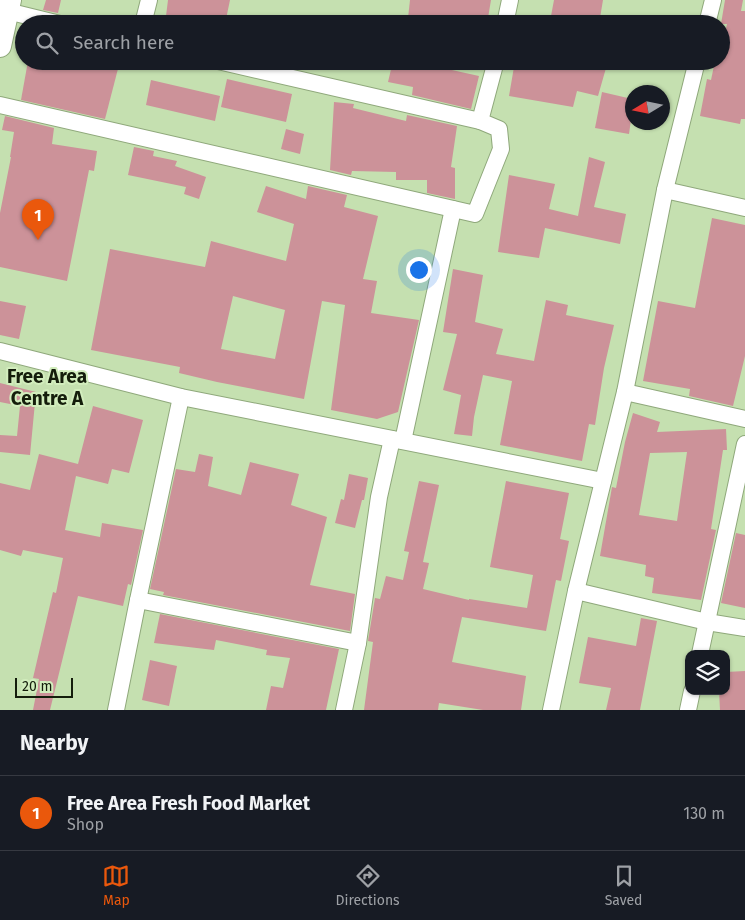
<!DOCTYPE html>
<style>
:root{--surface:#171b24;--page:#20242c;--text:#f1f3f6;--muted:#9ea1a6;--line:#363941;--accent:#ea580c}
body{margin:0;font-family:"Fira Sans",sans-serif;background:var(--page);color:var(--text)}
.controls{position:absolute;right:15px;bottom:15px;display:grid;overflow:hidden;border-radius:10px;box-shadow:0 1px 4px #0004}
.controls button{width:45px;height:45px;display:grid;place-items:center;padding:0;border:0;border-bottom:1px solid var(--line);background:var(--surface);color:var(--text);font:25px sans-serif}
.compass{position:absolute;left:625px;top:85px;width:45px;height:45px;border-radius:50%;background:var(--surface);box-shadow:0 1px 4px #0004;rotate:260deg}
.scale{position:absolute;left:15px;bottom:12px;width:58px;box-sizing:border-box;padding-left:5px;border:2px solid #141d0b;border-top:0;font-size:14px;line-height:18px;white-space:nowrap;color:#141d0b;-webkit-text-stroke:4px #d2edbd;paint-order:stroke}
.you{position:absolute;left:418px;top:269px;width:18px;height:18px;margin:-12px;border:4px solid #fff;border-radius:50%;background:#1a73e8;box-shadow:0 0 0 8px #1a73e833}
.badge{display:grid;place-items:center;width:32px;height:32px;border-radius:50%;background:var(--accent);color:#fff;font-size:16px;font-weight:700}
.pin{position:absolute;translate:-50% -41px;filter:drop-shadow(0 1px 2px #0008)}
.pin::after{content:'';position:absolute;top:26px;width:18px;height:15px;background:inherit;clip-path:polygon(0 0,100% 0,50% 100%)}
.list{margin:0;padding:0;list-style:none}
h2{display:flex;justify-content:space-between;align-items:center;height:65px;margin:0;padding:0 20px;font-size:21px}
h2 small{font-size:16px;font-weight:400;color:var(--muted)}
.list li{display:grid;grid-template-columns:32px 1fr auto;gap:15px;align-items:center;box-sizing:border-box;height:75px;padding:0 20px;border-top:1px solid var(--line)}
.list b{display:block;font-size:19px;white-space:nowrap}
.list p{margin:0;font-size:16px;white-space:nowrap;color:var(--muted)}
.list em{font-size:16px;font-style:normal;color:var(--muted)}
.icon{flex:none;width:28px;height:28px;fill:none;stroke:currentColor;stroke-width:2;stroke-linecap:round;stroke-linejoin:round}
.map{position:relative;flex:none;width:745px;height:710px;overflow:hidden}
.search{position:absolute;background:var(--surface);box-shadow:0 1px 4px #0004;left:15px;right:15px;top:15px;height:55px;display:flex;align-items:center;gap:12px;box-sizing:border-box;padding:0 18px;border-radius:28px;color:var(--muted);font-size:19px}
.sheet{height:140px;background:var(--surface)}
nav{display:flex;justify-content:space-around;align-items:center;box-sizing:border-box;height:70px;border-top:1px solid var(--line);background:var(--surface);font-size:14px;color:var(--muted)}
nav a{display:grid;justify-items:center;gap:2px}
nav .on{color:var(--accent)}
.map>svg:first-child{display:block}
</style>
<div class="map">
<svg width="745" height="710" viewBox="0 0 745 710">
<rect width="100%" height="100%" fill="#c5e0b0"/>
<g fill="#cc9299" fill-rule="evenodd">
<path d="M46,0H61L58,13L43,10Z"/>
<path d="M168,0H230L225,24L198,19V24H165Z"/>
<path d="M410,0H491L487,24H435L408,18Z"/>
<path d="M554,0H603L599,24H577L578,20L551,16Z"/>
<path d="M725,0H743L741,11H745V119H741L740,124L700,116L707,79L711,80L715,61H721V51L727,24H721Z"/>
<path d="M28,61H120L105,119L21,100Z"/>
<path d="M393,61H411L479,76L471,109L412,95L413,87L388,82Z"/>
<path d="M515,61H608L598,96L577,91L573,107L509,96Z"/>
<path d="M227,79L292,94L286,122L221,107Z"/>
<path d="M151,80L220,96L215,121L146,105Z"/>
<path d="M602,92L632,99V113L629,134L595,128Z"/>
<path d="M334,102L354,104L353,108L406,121L407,115L457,126L451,167L455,168V199L427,193V180H396V172L352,171L351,175L330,170Z"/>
<path d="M5,116L54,128L52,144L97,151L94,171L89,170L67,281L0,267V213L11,157H10L14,132L2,130Z"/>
<path d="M286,129L304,134L300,154L281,149Z"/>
<path d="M134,147L154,151L153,156L177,161L175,166L206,177L199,199L184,194L186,187L128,175Z"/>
<path d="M589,157L605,162L594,207L626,214L620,244L545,228L539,258L498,252L509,175L555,184L549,209L578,216Z"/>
<path d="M266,186L306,199L308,186L347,195L344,207L378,216L363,279L377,281L371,313L419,320L398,412L377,419L331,410L345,305L322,301L304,399L217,382L179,373L180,367L91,350L110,249L205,267L211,241L286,261L294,224L257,212ZM233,296L285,310L275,359L221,349Z"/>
<path d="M712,218L745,225V356L733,406L689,396L690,389L643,381L658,301L695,308Z"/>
<path d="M453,269L483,275L475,322L503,329L496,354L534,361L546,300L568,305L566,315L614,325L604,368L595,425L589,424L582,461L500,445L512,381L483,375L474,417L472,436L454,434L461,395L443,390L457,334L443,332Z"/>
<path d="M0,301L26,306L19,339L0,335Z"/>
<path d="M0,383L36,392L30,455L0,452V435L17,436L20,406L0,402Z"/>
<path d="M93,406L143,420L129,473L112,469L108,484L76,476L65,530L100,537L102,523L143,530L131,585L128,584L123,606L78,596L50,710H33L39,679L33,678L53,592L56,593L63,558L23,550L21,556L0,550V483L30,490L39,454L78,464Z"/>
<path d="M633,413L660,422L657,432L726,429L727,450H723L711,529L716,530L701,600L652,593L654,578L645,576L646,565L600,556L612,487L616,488L625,442ZM687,452L677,521L639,515L650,453Z"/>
<path d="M199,454L213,457L208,486L241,495L250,462L299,474L291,505L327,517L310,585L355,594L350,631L163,595L164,592L150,589L176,469L195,472Z"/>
<path d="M349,474L368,478L364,500H362L355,528L335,523L341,499L344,500Z"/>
<path d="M419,481L439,485L423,562L429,563L423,589L469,600V599L527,608L533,575L490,567L506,481L569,493L560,539L569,541L561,581L556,580L546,631L462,617L452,662L526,676L521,710H483L439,703L438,710H364L373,642L368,641L375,598L380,599L386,576L403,580L409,552L404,551Z"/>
<path d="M736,533L745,535V608L721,603Z"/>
<path d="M160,614L339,649L326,710H266L271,686L283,688L290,658L266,655L267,650L216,640L214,650L154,643Z"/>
<path d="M641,618L657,621L640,710H606L611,688L579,683L588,637L636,646Z"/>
<path d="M150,660L177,666L169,706L142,700Z"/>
<path d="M745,671V710H720L719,691H726V672Z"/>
</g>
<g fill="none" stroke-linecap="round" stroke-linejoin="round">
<defs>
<g id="street">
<path d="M7,11L60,24"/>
<path d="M143,24L149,0"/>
<path d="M505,24L510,0"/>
<path d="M707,24L713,0"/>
<path d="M218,61L480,121"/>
<path d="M0,105L475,214L501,149L499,129L480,121L496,61"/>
<path d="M665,190L745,208"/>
<path d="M0,351L181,397L603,481"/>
<path d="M625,392L745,419"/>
<path d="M403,441L453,209"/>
<path d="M576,591L707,622L745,628"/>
<path d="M138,600L358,643"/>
<path d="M700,654L745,444"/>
<path d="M116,710L138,600L181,397"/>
<path d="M344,710L358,643L379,497L392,439"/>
<path d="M551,710L576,591L625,392L665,190L697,61"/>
<path d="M688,710L692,691"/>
</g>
<path id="secondary" d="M0,46L10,0"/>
</defs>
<use href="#street" stroke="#8fa87b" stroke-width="18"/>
<use href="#secondary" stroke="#8fa87b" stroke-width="24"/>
<use href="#street" stroke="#fff" stroke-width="16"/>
<use href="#secondary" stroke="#fff" stroke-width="22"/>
</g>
<g text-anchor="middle" stroke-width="4" stroke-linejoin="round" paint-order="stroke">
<g font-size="19" font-weight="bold" fill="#141d0b" stroke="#d2edbd">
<text x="47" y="383">Free Area<tspan x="47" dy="22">Centre A</tspan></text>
</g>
</g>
</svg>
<div class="controls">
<button><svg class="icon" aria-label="layers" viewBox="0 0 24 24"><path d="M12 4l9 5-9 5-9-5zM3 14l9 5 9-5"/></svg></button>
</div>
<svg class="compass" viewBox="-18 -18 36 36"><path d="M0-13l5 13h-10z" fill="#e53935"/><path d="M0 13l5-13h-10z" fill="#9ea1a6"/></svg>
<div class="scale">20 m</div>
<div class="you"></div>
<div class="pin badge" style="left:38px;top:240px">1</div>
<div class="search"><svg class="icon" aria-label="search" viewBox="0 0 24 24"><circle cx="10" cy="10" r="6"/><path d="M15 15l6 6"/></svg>Search here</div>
</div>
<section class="sheet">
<h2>Nearby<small></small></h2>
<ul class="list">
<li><span class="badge">1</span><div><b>Free Area Fresh Food Market</b><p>Shop</p></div><em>130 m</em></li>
</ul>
</section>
<nav>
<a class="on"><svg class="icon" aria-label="map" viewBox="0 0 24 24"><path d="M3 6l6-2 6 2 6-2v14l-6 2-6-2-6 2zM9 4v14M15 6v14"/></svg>Map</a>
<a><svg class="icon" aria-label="directions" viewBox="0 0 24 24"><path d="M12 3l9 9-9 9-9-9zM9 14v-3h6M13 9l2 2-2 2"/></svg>Directions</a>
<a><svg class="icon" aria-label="saved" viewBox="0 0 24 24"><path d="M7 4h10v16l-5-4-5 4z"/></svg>Saved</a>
</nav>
